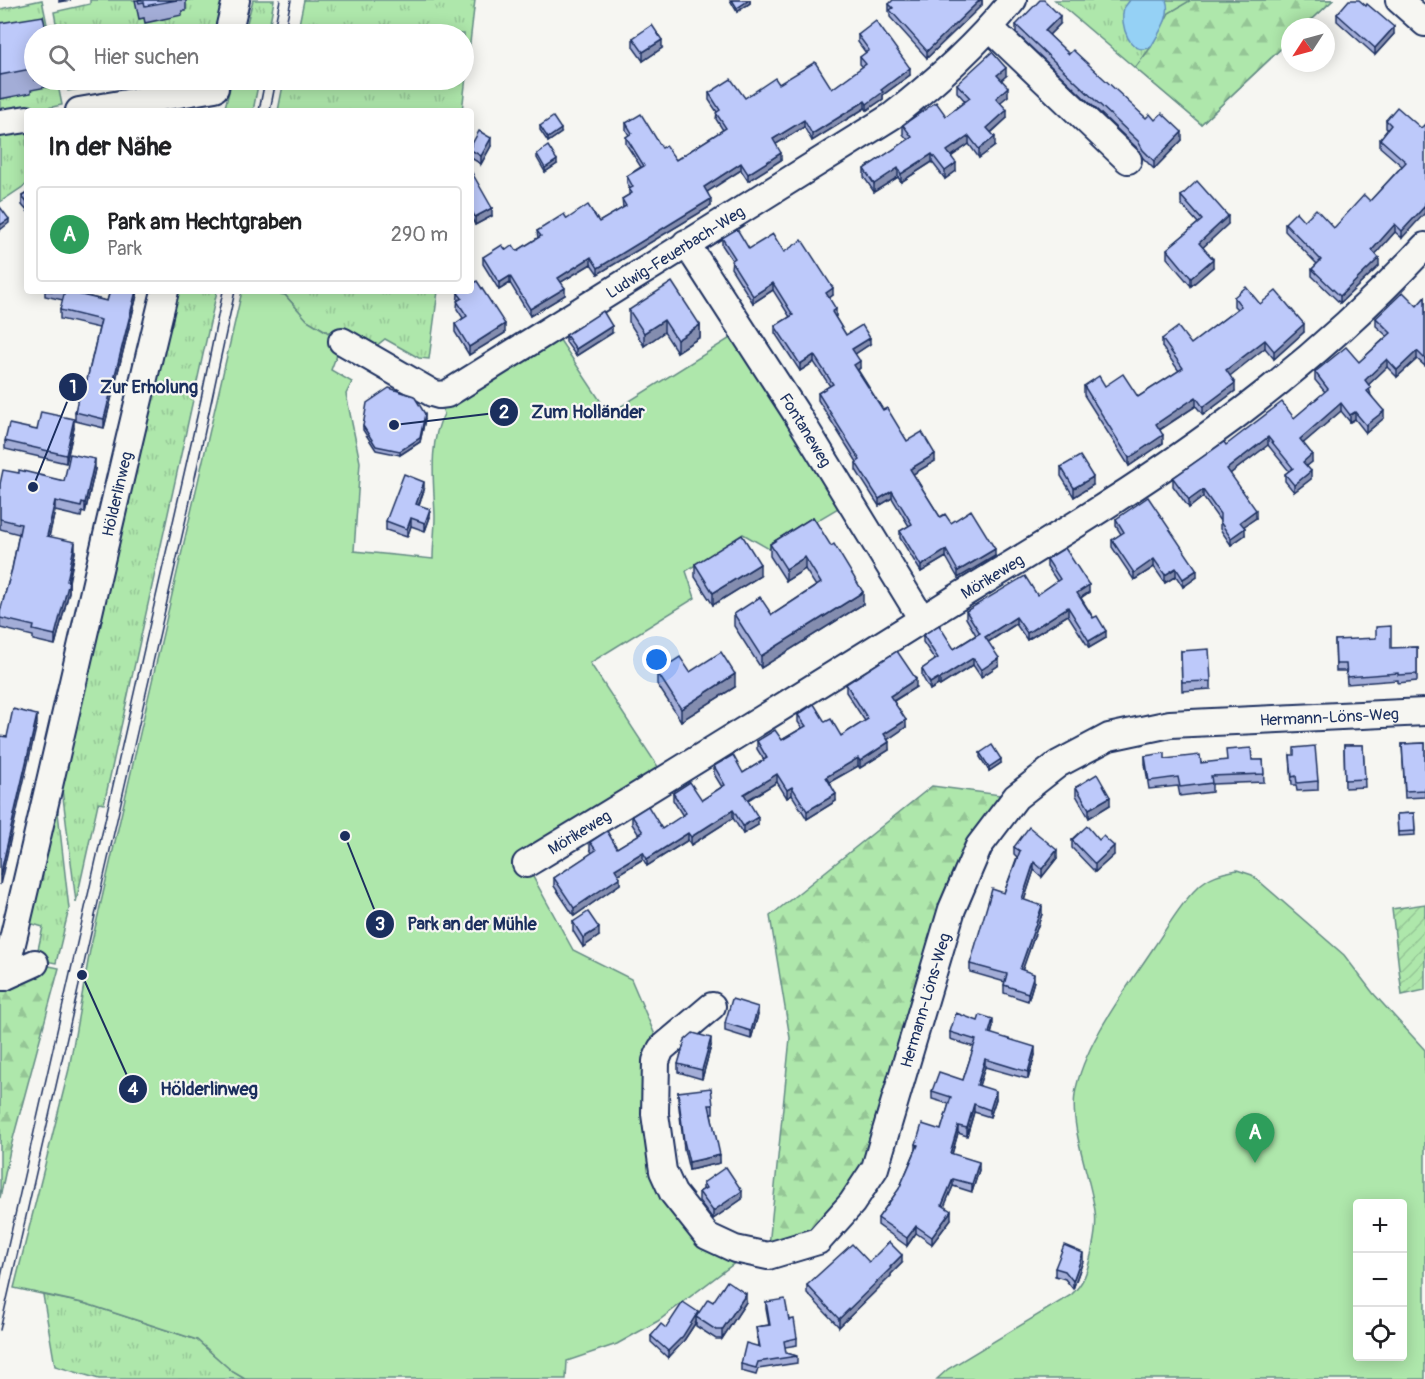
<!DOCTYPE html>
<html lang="de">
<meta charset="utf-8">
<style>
:root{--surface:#fff;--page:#f6f6f6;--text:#202124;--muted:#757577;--line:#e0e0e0;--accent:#b45309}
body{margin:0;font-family:Pangolin,sans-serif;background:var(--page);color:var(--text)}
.controls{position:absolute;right:18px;bottom:18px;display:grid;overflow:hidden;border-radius:6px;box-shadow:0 3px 15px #0003}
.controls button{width:54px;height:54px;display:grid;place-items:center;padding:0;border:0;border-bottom:2px solid var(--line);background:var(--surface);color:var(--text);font:30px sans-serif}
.compass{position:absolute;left:1281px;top:18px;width:54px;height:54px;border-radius:50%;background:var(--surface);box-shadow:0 3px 15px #0003;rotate:234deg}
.you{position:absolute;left:657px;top:660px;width:21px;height:21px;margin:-15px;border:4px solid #fff;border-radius:50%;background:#1a73e8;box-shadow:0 0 0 9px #1a73e833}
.badge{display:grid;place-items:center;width:39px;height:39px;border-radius:50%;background:var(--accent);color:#fff;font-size:20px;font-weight:700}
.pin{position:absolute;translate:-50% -50px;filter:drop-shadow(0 2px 3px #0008)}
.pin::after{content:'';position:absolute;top:32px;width:21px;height:18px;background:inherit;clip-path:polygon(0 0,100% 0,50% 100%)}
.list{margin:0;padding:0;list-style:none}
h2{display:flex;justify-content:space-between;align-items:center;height:78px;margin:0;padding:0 24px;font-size:26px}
h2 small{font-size:20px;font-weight:400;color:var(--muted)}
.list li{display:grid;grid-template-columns:39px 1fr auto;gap:18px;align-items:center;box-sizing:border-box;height:96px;margin:0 12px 12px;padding:0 12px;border:2px solid var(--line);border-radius:6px}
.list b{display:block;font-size:22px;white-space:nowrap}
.list p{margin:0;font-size:20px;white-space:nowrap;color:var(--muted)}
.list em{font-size:20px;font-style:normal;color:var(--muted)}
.icon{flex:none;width:33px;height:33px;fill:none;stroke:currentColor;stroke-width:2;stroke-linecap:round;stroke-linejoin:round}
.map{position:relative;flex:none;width:1425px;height:1379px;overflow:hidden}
.search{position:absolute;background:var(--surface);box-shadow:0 3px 15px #0003;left:24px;top:24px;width:450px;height:66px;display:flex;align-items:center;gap:15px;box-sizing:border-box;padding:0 21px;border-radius:33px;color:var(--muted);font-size:22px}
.panel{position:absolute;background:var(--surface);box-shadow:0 3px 15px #0003;left:24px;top:108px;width:450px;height:186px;border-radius:6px}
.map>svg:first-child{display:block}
</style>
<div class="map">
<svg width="1425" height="1379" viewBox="0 0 1425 1379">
<defs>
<pattern id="grass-tufts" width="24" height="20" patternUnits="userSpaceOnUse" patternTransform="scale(1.5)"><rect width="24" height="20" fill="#aee7ab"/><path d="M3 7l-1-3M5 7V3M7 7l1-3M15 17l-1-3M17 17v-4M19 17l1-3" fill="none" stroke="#95c696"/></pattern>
<pattern id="forest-firs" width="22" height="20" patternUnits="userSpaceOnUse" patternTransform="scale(1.5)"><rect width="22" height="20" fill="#aee7ab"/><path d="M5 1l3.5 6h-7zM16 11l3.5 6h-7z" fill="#95c696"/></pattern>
<pattern id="garden-furrows" width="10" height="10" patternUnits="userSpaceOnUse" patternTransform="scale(1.5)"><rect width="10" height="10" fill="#aee7ab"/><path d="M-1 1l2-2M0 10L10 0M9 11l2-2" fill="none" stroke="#95c696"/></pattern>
</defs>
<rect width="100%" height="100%" fill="#f6f6f2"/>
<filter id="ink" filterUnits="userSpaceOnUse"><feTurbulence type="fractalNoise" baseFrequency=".0167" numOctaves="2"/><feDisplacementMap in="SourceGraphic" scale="12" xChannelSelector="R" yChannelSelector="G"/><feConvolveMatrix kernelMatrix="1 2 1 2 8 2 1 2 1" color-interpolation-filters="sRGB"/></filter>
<g filter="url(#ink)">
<g fill="url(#grass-tufts)" stroke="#648b84" stroke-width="1.5">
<path d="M42,0L49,34H34V80H57L62,105L33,111L0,114V9Z"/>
<path d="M90,0H222L214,34H58L54,12L90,4Z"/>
<path d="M253,0H274L268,34H244Z"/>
<path d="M304,0H475L462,111H278L284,80H464V34H297Z"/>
<path d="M1055,0H1333L1304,27H1290V40L1201,124Z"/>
<path d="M66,80H136L68,91Z"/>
<path d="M232,80H259L253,111H224Z"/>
<path d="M27,119V184L0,202V123Z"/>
<path d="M177,291H217L104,804L98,803L76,902L61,781Z"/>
<path d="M263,291H438L429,359L419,358L385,339L366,354L307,320L285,295Z"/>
<path d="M56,795L69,909L56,963L35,959L11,967L16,949L37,954L43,927L23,921Z"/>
<path d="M43,1295L87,1304L197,1340L233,1372L245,1379H99L55,1366Z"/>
</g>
<g fill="url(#forest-firs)" stroke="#648b84" stroke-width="1.5">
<path d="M1191,0H1333L1304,27H1290V40L1201,124L1135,68L1151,47L1169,13Z"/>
<path d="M932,786L1016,797L979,846L875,1168L818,1241L768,1256L790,1038L770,916Z"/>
<path d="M35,963L59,968L10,1150L0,1198V993L4,977Z"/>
</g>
<g fill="#aee7ab" stroke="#648b84" stroke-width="1.5" fill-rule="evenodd">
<path d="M242,291H263L285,295L307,320L342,341L331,370L352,382L346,394L360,462L354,551L433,559C433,545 435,530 435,516C434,485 428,442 444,414L439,395L552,328L609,414L743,330L850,501L769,549L743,534L686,571L695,598L590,663L666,779L526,864L573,950L631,979L661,1049L663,1171L737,1256L736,1262L658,1321L617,1344L567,1361L566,1379H245L233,1372L197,1340L87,1304L14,1288L69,1069L90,950Z"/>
<path d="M1237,870L1252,875L1344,955L1373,993L1425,1050V1379H937L948,1369L1071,1295C1084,1283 1087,1272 1091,1255C1094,1240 1097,1226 1095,1211C1090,1176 1070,1129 1075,1094C1083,1045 1127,988 1154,947C1167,928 1180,904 1197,888C1208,876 1222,873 1237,870ZM1358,1204H1402V1356H1358Z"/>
</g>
<path fill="url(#garden-furrows)" stroke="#648b84" stroke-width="1.5" d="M1425,904V990L1402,995L1392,909Z"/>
<path fill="#95d1f5" stroke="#6490b9" stroke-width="1.5" d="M1130,0H1166C1172,16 1159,32 1151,47C1130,57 1119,25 1124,8C1126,5 1128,3 1130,0Z"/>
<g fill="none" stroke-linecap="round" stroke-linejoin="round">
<defs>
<g id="minor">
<path d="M1399,0L1425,23"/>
<path d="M990,28L1128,160"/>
<path d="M228,34L236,0"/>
<path d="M79,111L215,88"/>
<path d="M0,123L27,119"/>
<path id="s1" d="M686,243L796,413L922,619"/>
<path id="s2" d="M342,341L432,393L439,395L447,394L892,116C937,80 977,45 1013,0"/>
<path id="s3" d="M526,864C666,780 804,693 942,607C1027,554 1115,503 1197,444C1279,386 1356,320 1425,246"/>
<path d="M0,976L4,977L35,963"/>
<path id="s4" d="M4,977C59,748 109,519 165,291"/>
<path id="s5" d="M712,1006L661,1049L656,1061L655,1114L663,1171L673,1193L707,1236L735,1249L768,1256L818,1241L852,1203L875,1168L952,909L979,846L1016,797L1058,764L1109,737L1170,724L1425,712"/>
</g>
</defs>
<use href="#minor" stroke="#1b2f5e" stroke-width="30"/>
<use href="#minor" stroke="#f6f6f2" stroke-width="26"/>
<g stroke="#1b2f5e" stroke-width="1.5">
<path d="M273,34L280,0"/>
<path d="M284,34L291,0"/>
<path d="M259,111L265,80"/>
<path d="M270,111L276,80"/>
<path d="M0,1281L201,399L223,291"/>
<path d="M0,1330L188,510L235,291"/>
</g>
</g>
<g fill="#a3add7" stroke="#1b2f5e" stroke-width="1.5">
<path d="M59,0H71L59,2Z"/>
<path d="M135,0H186V11H182V15L145,23L144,18L139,19Z"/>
<path d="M730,0H750V3L737,12Z"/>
<path d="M982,0V5L927,58L890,17V13L889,12V4Z"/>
<path d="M1366,6L1394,34L1375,55L1337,21V14Z"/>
<path d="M0,23L34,34V80H52V86L31,90V93L0,99Z"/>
<path d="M1060,24L1049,35L1069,54L1146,118L1155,120L1182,140L1154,169L1143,158L1138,149L1016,33V25Z"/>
<path d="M858,35L910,75L883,95V99L867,110L865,108L812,141L804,127L776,144L781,160L748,181L741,170L707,191L711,206L598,274L591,264L561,282L565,295L530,316L510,283L499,290L483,264V257L506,250L517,251L538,238L537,231L567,219L599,222L623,208L622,199L629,195V189H630L627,183V176L641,167L626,144V137L629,135L626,130V123L662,148L676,160L723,130L716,119L717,112L709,100V93L745,98L779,84L832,89L863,67L860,64V57L866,53L858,42Z"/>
<path d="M633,38L662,48L643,61L633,47Z"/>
<path d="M1006,76L1001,80L1008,96L1000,102L1007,118L991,133L995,146L979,158L969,144L951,157L956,171L945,179L932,162L901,182L898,177L874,192L864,177V169L908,140L903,134V125L946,116L965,101L957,92V84Z"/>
<path d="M1386,120L1421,128L1402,238L1395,232L1375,254L1379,266L1340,303L1312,276V269L1317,264L1285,231V223L1304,221L1334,228L1370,201L1402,166L1380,147V139L1388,130L1386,128Z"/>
<path d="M540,126L561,133L548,142L540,130Z"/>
<path d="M471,146H491L481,164L471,158Z"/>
<path d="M537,154L557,164L545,172L537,158Z"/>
<path d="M471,171L492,216L475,225L471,217Z"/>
<path d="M27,193V211L22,205V196Z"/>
<path d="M1181,196L1228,224L1203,247L1213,267L1191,286L1167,258V249L1198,223L1181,204Z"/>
<path d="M722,238L749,249L784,252L833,295L829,298L836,316L835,317L846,335L870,344L855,354L860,368L858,370L883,410L907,441L935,461L913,474L940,517L951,523L995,556L958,578L946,557L921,572L900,538V531L909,526L892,498L879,506L856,470V463L857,462L818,400V393L830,386L814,362L800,371L775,333V326L790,317L773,290L753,303L731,268L732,260L722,245Z"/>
<path d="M45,291H77V294L107,301L110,291H138L104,428L75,421V412L87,380L99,328L60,319V310L63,300L45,296Z"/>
<path d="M458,293L505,333L469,355L455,332V324L463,318L457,309Z"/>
<path d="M1234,297L1260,304L1304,332L1274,359L1265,348L1229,376L1235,391L1203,415L1196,406L1160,430L1163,443L1129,466L1084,395V386H1105L1138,397L1179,371L1162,347V339L1191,344L1237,309L1234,306Z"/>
<path d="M1425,297V366L1417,359L1397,377L1387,367L1368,385L1371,395L1384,418L1366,433L1355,419L1350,422L1341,411L1303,443L1312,462L1307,466L1311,479L1294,492L1285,481V474L1289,471L1268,445L1230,474L1256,518L1243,526L1245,535L1231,545L1220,529V521L1203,497L1189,508L1173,486V478L1226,445L1294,418L1325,392L1315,380V372L1359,362L1387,336L1376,326V318L1417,306Z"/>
<path d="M629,310L700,325V337L677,352L664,332L644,346L629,322Z"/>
<path d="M612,333L576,356L566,342V335Z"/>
<path d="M425,419L420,442L400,455L376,450L363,430V426Z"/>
<path d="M74,428L66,463L5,449V441L37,430Z"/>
<path d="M1061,467L1093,485L1074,497L1061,476Z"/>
<path d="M95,469L85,513L82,512L81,517L55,511L49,536L75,552L69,582V592L55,645L33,640V636L0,628V612L12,569L19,534L0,529V484L19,473L64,481Z"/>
<path d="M424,490L419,505L430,517L425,531L411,526L407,537L386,530V521Z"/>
<path d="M813,517L863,604L761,668L734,626V614L772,615L816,586L805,569L786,581L770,556V544Z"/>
<path d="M1116,519L1197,577L1183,587L1176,576L1165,583L1154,567L1134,580L1112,547V540L1121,534L1116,526Z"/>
<path d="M1047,559L1089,592L1081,598L1106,638L1089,648L1068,615L1027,640L1016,624L988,642L999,665L981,677L973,665L940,686L938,685L930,690L922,676V669L935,660L923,642V635L954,649L976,635L966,618V611L1037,595L1057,581L1047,566Z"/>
<path d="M695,564L760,576L713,605L695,577Z"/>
<path d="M1335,640L1391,648L1417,647V681L1398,683V680L1347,684L1346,671H1336Z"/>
<path d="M1181,651L1211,681V689L1182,691Z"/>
<path d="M657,672H690L735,687L681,721L657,684Z"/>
<path d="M846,684L916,687L894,701L906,727L887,740L889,750L860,768L858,766L830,782L836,801L807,819L792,795L787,798L777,782L748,800L758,825L743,834L733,818L691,845L688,840L647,866L643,859L618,874L620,884L574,916L554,886V878L592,853L590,849V842L617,848L639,835L632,824V816L662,829L683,816L673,800V793L702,800L722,787L714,774V766L743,773L764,760L757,749V741L782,740L802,728L798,722V715L825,722L841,736L865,721L846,692Z"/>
<path d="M1425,743V797L1405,798L1402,744Z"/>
<path d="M1344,745H1363L1365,787L1345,788Z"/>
<path d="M980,753L1001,763L989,771L980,757Z"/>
<path d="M1290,755L1318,781V790L1297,791L1296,785H1292Z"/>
<path d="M1145,756L1165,759L1201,763L1263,760L1264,782L1212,784V792L1180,796L1178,786L1149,789L1145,764Z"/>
<path d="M1076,787L1110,805L1089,818L1076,795Z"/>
<path d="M1414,813L1415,835L1398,836L1397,814Z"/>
<path d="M1072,840H1099L1114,855L1095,872L1072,848Z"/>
<path d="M1014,847L1057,858L1042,877L1034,870L1024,900L1042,914L1022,970L1034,981L1028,1001L1004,993V985L1005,982L970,972V964L1004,893L1017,857L1014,854Z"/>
<path d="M573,922L599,936L583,947L573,931Z"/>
<path d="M758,1015L751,1039L725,1031V1023Z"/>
<path d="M993,1027L991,1034L1035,1055L1028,1079L985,1067L979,1085L996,1099L990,1117L974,1112L967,1136L958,1133L952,1154L979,1170L972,1192L953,1186L944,1206L951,1219L932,1244L916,1233L907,1246L878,1225V1218L899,1189L916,1149V1144L941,1130L949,1104L932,1099V1091L963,1080L974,1047L950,1039V1032Z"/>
<path d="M711,1046L702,1079L678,1072V1064Z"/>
<path d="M678,1092L713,1105V1113H711L720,1163L689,1170L684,1149L678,1099Z"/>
<path d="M703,1183L742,1199L713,1219L699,1201V1192L703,1190Z"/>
<path d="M1083,1261L1073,1289L1065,1279L1055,1276V1268Z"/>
<path d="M869,1262L902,1263L891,1274V1276L839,1327L807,1293V1285Z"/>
<path d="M713,1302H746L722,1339H716L696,1326V1322L683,1342L668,1358L651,1342V1336L698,1314Z"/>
<path d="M766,1302L789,1320L797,1338V1345L785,1347L786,1353L797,1356V1363L758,1369L756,1375L741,1371V1364L758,1346L756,1327L769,1325L766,1309Z"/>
</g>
<g fill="#848daf" stroke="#1b2f5e" stroke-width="1.5">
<path d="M749,0H750V3L737,12V8Z"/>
<path d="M980,0H982V5L927,58V51Z"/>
<path d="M1060,16V24L1045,39V31Z"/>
<path d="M1394,27V34L1375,55V48Z"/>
<path d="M662,40V48L643,61V52Z"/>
<path d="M910,68V75L883,95V99L867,110V104L881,90Z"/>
<path d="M1006,68V76L997,84V75Z"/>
<path d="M1008,87V96L996,106V98Z"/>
<path d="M865,101V108L812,141V134Z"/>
<path d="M1007,110V118L987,136V128Z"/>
<path d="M804,120V127L773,146V139Z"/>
<path d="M561,129V133L548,142V138Z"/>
<path d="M1182,132V140L1154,169V161Z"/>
<path d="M969,136V144L947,159V151Z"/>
<path d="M995,137V146L979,158V149Z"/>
<path d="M491,138V146L481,164V156Z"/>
<path d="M781,153V160L748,181V174Z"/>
<path d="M932,154V162L901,182V174Z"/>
<path d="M557,160V164L545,172V168Z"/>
<path d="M741,163V170L704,194V187Z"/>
<path d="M956,163V171L945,179V171Z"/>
<path d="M898,168V177L874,192V184Z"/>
<path d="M711,199V206L598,274V268Z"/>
<path d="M1425,206V213L1402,238V231Z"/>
<path d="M492,208V216L475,225V217Z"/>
<path d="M1228,216V224L1199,251V243Z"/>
<path d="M9,219V223L0,230V225Z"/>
<path d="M1395,224V232L1372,258V250Z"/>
<path d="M591,257V264L558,284V278Z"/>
<path d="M1379,258V266L1340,303V296Z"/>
<path d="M1213,259V267L1191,286V278Z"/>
<path d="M510,276V283L499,290V283Z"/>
<path d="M773,283V290L753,303V296Z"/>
<path d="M565,288V295L530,316V309Z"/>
<path d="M833,288V295L826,300V293Z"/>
<path d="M136,291H138L104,428V419Z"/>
<path d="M836,309V316L832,319V312Z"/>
<path d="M664,320V332L644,346V333Z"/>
<path d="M505,324V333L469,355V347Z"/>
<path d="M1304,324V332L1274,359V351Z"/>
<path d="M700,325V337L677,352V340Z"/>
<path d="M612,326V333L576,356V349Z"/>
<path d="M870,338V344L852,356V349Z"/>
<path d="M1265,340V348L1226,379V370Z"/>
<path d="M1417,351V359L1397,377V370Z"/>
<path d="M814,355V362L800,371V364Z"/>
<path d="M1387,359V367L1365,388V380Z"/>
<path d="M860,361V368L854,372V365Z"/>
<path d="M1235,383V391L1203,415V407Z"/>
<path d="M1196,397V406L1156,432V424Z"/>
<path d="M1341,403V411L1300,446V439Z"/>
<path d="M1384,411V418L1366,433V425Z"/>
<path d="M1355,412V419L1350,422V415Z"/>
<path d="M425,414V419L420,442L400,455V451Z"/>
<path d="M74,419V428L66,463V455Z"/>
<path d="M1163,435V443L1129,466V458Z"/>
<path d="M1268,437V445L1227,476V469Z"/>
<path d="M935,454V461L910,476V469Z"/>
<path d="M1312,454V462L1303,469V462Z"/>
<path d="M95,459V469L85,513V503Z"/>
<path d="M1311,471V479L1294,492V485Z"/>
<path d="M1093,477V485L1074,497V488Z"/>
<path d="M424,482V490L416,512V504Z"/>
<path d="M1203,490V497L1189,508V500Z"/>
<path d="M892,491V498L879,506V499Z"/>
<path d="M55,501V511L47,546V536Z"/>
<path d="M430,509V517L425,531V523Z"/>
<path d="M1256,510V518L1240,529V522Z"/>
<path d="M411,518V526L407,537V529Z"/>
<path d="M1245,528V535L1231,545V538Z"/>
<path d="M75,542V552L67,588L69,582V592L55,645V635Z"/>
<path d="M995,549V556L958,578V571Z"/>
<path d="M946,550V557L921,572V566Z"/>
<path d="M805,557V569L786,581V569Z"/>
<path d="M1154,559V567L1134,580V573Z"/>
<path d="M760,564V576L713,605V593Z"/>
<path d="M1176,568V576L1165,583V575Z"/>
<path d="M1197,570V577L1183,587V579Z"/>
<path d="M1089,585V592L1077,600V593Z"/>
<path d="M863,592V604L761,668V656Z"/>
<path d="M1068,607V615L1027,640V633Z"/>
<path d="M1016,617V624L985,644V637Z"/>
<path d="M1106,631V638L1089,648V641Z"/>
<path d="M973,658V665L940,686V679Z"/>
<path d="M999,658V665L981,677V670Z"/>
<path d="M735,674V687L681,721V709Z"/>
<path d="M938,678V685L930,690V683Z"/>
<path d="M916,679V687L890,703V696Z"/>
<path d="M37,715V724L0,885V876Z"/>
<path d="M906,720V727L884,742V734Z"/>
<path d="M889,742V750L860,768V761Z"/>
<path d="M858,758V766L826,784V777Z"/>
<path d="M1001,759V763L989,771V767Z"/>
<path d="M777,774V782L744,802V794Z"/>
<path d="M792,787V795L787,798V790Z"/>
<path d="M836,794V801L807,819V811Z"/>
<path d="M1110,797V805L1089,818V809Z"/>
<path d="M733,810V818L691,845V837Z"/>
<path d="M758,817V825L743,834V826Z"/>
<path d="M688,833V840L647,866V859Z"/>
<path d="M1114,846V855L1095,872V864Z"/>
<path d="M1057,850V858L1042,877V869Z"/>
<path d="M643,852V859L615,876V869Z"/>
<path d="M1034,862V870L1022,907V899Z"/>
<path d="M620,877V884L574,916V908Z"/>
<path d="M1042,906V914L1020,977V969Z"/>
<path d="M599,928V936L583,947V938Z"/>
<path d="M1034,974V981L1028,1001V993Z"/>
<path d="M758,1007V1015L751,1039V1031Z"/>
<path d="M993,1019V1027L989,1041V1033Z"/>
<path d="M711,1038V1046L702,1079V1070Z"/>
<path d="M1035,1047V1055L1028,1079V1072Z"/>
<path d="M985,1059V1067L977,1092V1085Z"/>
<path d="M996,1091V1099L990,1117V1110Z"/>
<path d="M974,1104V1112L967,1136V1128Z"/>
<path d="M958,1126V1133L950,1161V1153Z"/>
<path d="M720,1155V1163L689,1170V1162Z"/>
<path d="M979,1162V1170L972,1192V1184Z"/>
<path d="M953,1179V1186L942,1212V1205Z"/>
<path d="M742,1191V1199L713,1219V1211Z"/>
<path d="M951,1211V1219L932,1244V1237Z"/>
<path d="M916,1226V1233L907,1246V1238Z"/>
<path d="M1083,1253V1261L1073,1289V1281Z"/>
<path d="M902,1255V1263L891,1274V1276L839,1327V1319Z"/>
<path d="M746,1294V1302L722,1339V1330Z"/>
<path d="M698,1312V1318L696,1317V1322L683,1342L668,1358V1351Z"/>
</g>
<g fill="#bdc9fa" stroke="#1b2f5e" stroke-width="1.5">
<path d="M138,0H177L145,6L144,2L139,3Z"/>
<path d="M732,0H749L737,8Z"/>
<path d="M893,0H980L927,51L890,10L893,8L889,4Z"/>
<path d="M1040,0H1044L1060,16L1045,31L1069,54L1073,50L1146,118L1150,114L1155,120L1162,113L1182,132L1154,161L1143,150L1138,141L1016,25Z"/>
<path d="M1349,0H1359L1366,6L1367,4L1394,27L1375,48L1337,14Z"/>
<path d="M43,16L47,34H34V65L31,66V69L0,75V23Z"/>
<path d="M876,21L910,68L881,90L883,92L867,104L865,101L812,134L804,120L773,139L781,153L748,174L741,163L704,187L711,199L598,268L591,257L558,278L565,288L530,309L510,276L499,283L483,257L502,245L506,250L513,245L517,251L541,236L537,231L564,214L567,219L588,205L599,222L626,206L622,199L632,193L629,189L633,187L627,176L644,166L626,137L632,133L626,123L641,114L662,148L666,146L676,160L726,128L716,113L720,110L709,93L731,79L745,98L775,78L779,84L815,62L832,89L866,64L860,57L869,50L858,35Z"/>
<path d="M652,25L662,40L643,52L633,38Z"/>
<path d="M992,52L1006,68L997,75L1008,87L996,98L1007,110L987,128L995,137L979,149L969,136L947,151L956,163L945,171L932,154L901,174L898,168L874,184L864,169L912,137L903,125L936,102L946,116L970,98L957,84Z"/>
<path d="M1397,107L1421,128L1425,124V206L1402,231L1395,224L1372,250L1379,258L1340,296L1312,269L1321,260L1285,223L1296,212L1304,221L1316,209L1334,228L1364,195L1370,201L1406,162L1380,139L1391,125L1386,120Z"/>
<path d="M553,117L561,129L548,138L540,126Z"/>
<path d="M479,131L491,138L481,156L471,150V146Z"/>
<path d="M548,146L557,160L545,168L537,154Z"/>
<path d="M471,171L492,208L475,217L471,209Z"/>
<path d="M1197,181L1228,216L1199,243L1213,259L1191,278L1167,249L1202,220L1181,196Z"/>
<path d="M27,193V203L22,196Z"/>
<path d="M0,207L9,219L0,225Z"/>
<path d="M737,229L749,249L773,234L784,252L802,240L833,288L826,293L836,309L832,312L846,335L862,325L870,338L852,349L860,361L854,365L883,410L887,408L907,441L922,432L935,454L910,469L940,517L945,514L951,523L971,510L995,549L958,571L946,550L921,566L900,531L912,524L892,491L879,499L856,463L860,460L818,393L833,384L814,355L800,364L775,326L793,315L773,283L753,296L731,261L735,258L722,238Z"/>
<path d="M477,281L505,324L469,347L455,324L467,316L457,301L462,298L458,293L460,291H471V284Z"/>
<path d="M672,282L700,325L677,340L664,320L644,333L629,310Z"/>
<path d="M1246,287L1260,304L1276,291L1304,324L1274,351L1265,340L1226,370L1235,383L1203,407L1196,397L1156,424L1163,435L1129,458L1084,386L1099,376L1105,386L1123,374L1138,397L1183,368L1162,339L1178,327L1191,344L1241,306L1234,297Z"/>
<path d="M62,291H75V293Z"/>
<path d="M65,291L107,301L110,291H136L104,419L75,412L82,379L87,380L101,320L60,310Z"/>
<path d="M1403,292L1417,306L1425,297V359L1417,351L1397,370L1387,359L1365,380L1371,388L1367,391L1384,411L1366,425L1355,412L1350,415L1341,403L1300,439L1312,454L1303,462L1311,471L1294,485L1285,474L1293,468L1268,437L1227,469L1256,510L1240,522L1245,528L1231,538L1220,522V514L1203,490L1189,500L1173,478L1224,442L1226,445L1282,402L1294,418L1328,389L1315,372L1346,347L1359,362L1391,333L1376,318Z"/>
<path d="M603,311L612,326L576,349L566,335Z"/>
<path d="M389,388L414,396L425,414L420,438L400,451L376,446L363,426L367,403Z"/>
<path d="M41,412L74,419L66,455L5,441L9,424L37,430Z"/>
<path d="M70,454L95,459L85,503L82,502L81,507L55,501L47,536L75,542L67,581L69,582L55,635L33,630L34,626L0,618V612L12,569L21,524L0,519V484L3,470L19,473V470L64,481Z"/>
<path d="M1080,456L1093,477L1074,488L1061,467Z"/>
<path d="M404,474L424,482L416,504L430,509L425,523L411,518L407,529L386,521Z"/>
<path d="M1148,497L1197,570L1183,579L1176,568L1165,575L1154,559L1134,573L1112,540L1124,532L1116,519Z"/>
<path d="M813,517L831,546L834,544L863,592L761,656L734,614L760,597L772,615L821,583L805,557L786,569L770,544Z"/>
<path d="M742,535L760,564L713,593L695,564Z"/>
<path d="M1065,548L1089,585L1077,593L1093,618L1097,616L1106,631L1089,641L1068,607L1027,633L1016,617L985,637L999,658L981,670L973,658L940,679L938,678L930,683L922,669L938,658L923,635L939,625L954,649L980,633L966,611L1025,576L1037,595L1060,579L1047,559Z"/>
<path d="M1391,626V648L1417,647V674L1398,675V673L1347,677L1346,664H1336L1335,640L1376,638V627Z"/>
<path d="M1209,649L1211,681L1182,682L1181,651Z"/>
<path d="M897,651L916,679L890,696L906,720L884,734L889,742L860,761L858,758L826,777L836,794L807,811L792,787L787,790L777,774L744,794L758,817L743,826L733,810L691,837L688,833L647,859L643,852L615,869L620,877L574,908L554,878L596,850L590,842L607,831L617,848L643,832L632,816L648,806L662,829L686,813L673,793L690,782L702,800L725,785L714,766L733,755L743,773L767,758L757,741L775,730L782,740L806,726L798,715L814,704L825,722L831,719L841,736L868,719L846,684Z"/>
<path d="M721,652L735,674L681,709L657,672L680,657L690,672Z"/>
<path d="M13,709L37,715L0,876V736L7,737Z"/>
<path d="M1425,743V790L1405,791L1402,744Z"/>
<path d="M992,745L1001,759L989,767L980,753Z"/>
<path d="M1344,745H1363L1365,779L1345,780Z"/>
<path d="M1315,746L1318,781L1297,783L1296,776L1292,777L1290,755H1294V748Z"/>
<path d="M1251,748L1252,760H1263L1264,774L1211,776L1212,783L1180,787L1178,777L1149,781L1145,756L1165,753V759L1200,755L1201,763L1227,760L1226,750Z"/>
<path d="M1097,774L1110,797L1089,809L1076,787Z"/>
<path d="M1414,813L1415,831L1398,832L1397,814Z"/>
<path d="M1087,826L1099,840L1103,836L1114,846L1095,864L1072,840Z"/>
<path d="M1029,827L1057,850L1042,869L1034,862L1022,899L1042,906L1020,969L1034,974L1028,993L1004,985L1007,974L970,964L992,889L1004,893L1020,851L1014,847Z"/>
<path d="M588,912L599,928L583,938L573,922Z"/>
<path d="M732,999L758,1007L751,1031L725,1023Z"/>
<path d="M956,1013L978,1021L980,1015L993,1019L989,1033L1035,1047L1028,1072L985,1059L977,1085L996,1091L990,1110L974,1104L967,1128L958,1126L950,1153L979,1162L972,1184L953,1179L942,1205L951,1211L932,1237L916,1226L907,1238L878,1218L899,1189L918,1145L916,1144L922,1124L941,1130L951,1097L932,1091L939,1072L963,1080L976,1040L950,1032Z"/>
<path d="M693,1033L711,1038L702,1070L678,1064L685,1040Z"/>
<path d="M711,1088L713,1105H709L720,1155L689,1162L684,1141L678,1092Z"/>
<path d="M726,1167L742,1191L713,1211L699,1192L706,1188L703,1183Z"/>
<path d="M889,1242L902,1255L890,1267L891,1268L839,1319L807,1285L852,1244L869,1262Z"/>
<path d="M1064,1245L1083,1253L1073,1281L1065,1271L1055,1268Z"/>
<path d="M727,1281L746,1294L722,1330H716L696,1317L708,1299L713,1302Z"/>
<path d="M785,1299L789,1320L794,1319L797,1338L784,1341L786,1353L797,1356L758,1362L756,1368L741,1364L746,1343L760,1347L756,1327L770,1325L766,1302Z"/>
<path d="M683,1302L698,1312L683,1336L668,1351L651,1336L661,1324L666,1328Z"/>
</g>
</g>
<g text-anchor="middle" stroke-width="4.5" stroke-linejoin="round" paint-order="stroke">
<g font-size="16" fill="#1b2f5e" stroke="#f6f6f2">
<text dy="6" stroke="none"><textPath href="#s2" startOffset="388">Ludwig-Feuerbach-Weg</textPath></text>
<text dy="6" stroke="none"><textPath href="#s1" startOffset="222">Fontaneweg</textPath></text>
<text dy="6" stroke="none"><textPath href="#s4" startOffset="496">Hölderlinweg</textPath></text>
<text dy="6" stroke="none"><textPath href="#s3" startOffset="548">Mörikeweg</textPath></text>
<text dy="6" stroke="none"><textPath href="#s5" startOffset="1212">Hermann-Löns-Weg</textPath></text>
<text dy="6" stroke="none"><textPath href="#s3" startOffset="62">Mörikeweg</textPath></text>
<text dy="6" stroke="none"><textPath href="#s5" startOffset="654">Hermann-Löns-Weg</textPath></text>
</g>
</g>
<path fill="none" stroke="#1b2f5e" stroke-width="2" d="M33 487L73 387M394 425L504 412M345 836L380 924M82 975L133 1089"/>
<g fill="#1b2f5e" stroke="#f6f6f2" stroke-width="2">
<circle cx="33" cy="487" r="6"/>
<circle cx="394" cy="425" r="6"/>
<circle cx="345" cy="836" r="6"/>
<circle cx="82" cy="975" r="6"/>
<circle cx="73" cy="387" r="15"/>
<circle cx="504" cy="412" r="15"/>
<circle cx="380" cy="924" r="15"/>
<circle cx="133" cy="1089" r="15"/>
</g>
<g font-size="18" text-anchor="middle" font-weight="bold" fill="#fff">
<text x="73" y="393">1</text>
<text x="504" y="418">2</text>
<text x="380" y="930">3</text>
<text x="133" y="1095">4</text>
</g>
<g font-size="18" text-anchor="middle" font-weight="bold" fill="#1b2f5e" stroke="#f6f6f2" stroke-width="4.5" stroke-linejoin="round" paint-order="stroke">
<text x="149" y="393">Zur Erholung</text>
<text x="588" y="418">Zum Holländer</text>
<text x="472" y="930">Park an der Mühle</text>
<text x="209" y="1095">Hölderlinweg</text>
</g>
</svg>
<div class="controls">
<button>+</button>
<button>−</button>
<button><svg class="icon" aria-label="locate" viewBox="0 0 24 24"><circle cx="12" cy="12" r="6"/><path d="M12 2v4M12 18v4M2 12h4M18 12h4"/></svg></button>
</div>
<svg class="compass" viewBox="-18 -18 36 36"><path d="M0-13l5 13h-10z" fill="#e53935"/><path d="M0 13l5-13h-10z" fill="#757577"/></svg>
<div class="you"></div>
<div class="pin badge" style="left:1255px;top:1163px;background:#2e9e5b">A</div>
<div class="search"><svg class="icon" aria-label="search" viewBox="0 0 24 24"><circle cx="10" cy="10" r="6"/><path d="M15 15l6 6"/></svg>Hier suchen</div>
<section class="panel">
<h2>In der Nähe<small></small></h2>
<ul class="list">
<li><span class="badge" style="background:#2e9e5b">A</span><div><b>Park am Hechtgraben</b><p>Park</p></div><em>290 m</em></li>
</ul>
</section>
</div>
